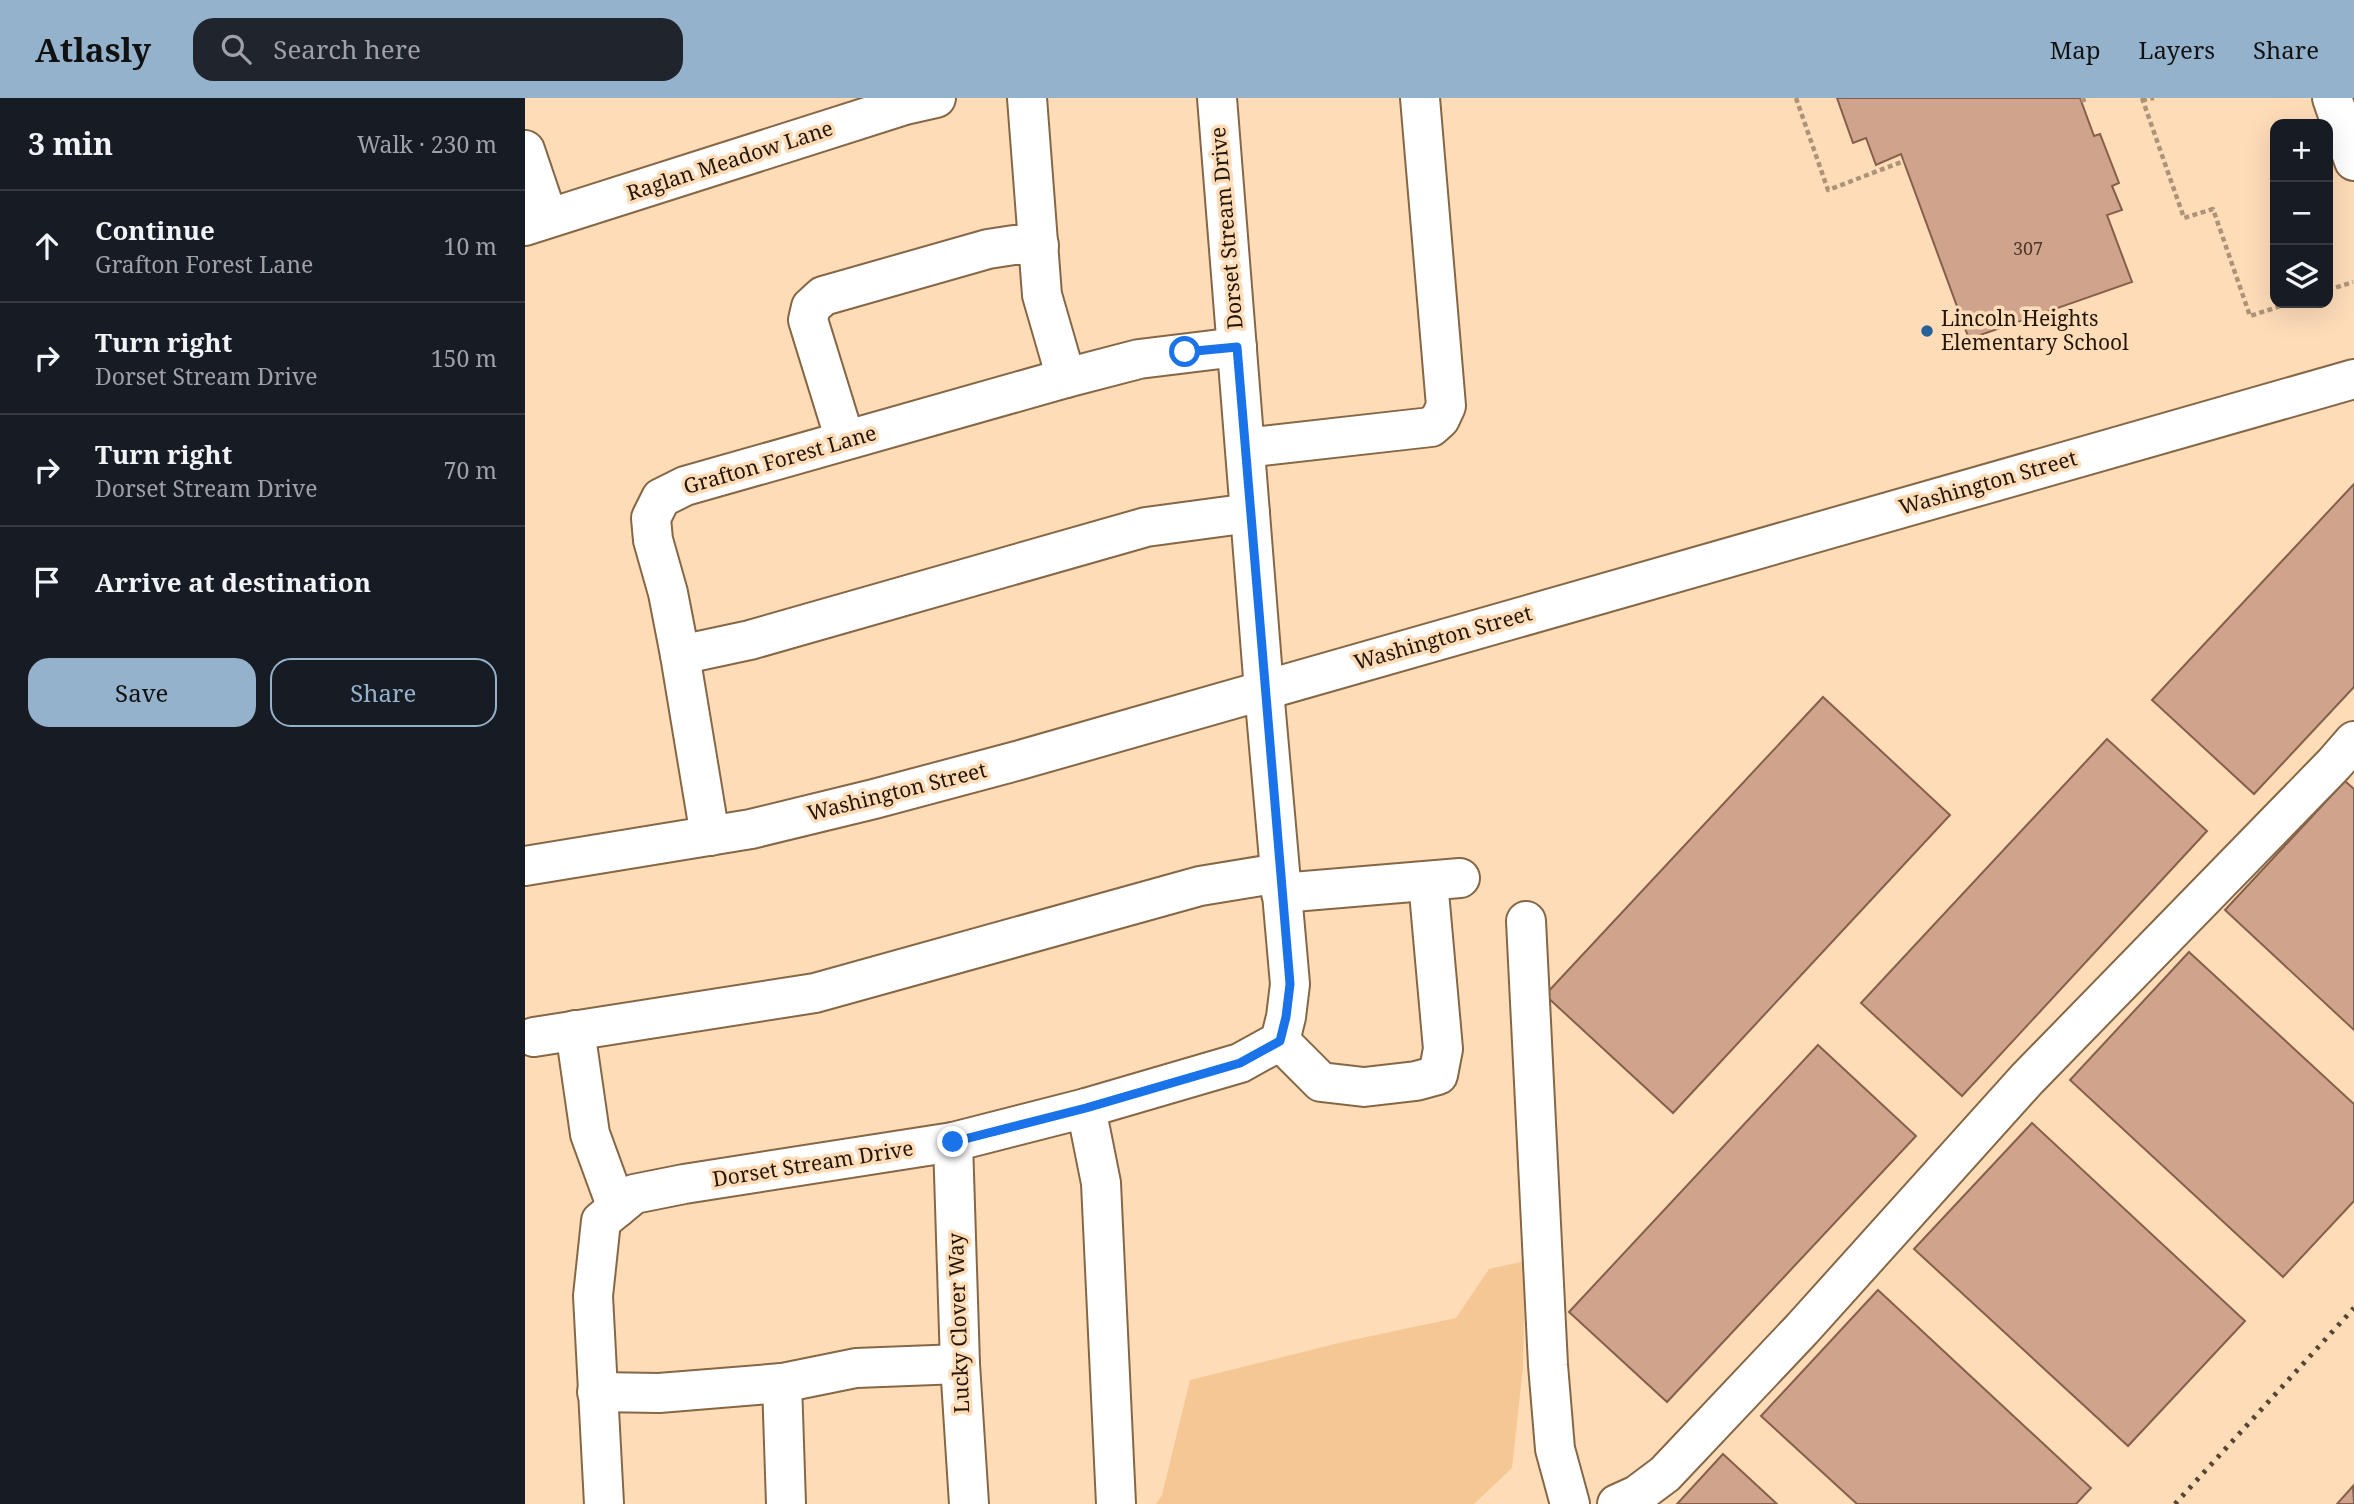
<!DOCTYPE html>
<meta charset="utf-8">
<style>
:root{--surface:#171b24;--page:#20242c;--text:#f1f3f6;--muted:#9ea1a6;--line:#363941;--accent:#95b2cc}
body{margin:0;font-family:"Noto Serif",serif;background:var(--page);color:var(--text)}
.controls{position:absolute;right:21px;top:21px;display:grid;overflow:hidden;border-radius:14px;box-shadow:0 7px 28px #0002}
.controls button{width:63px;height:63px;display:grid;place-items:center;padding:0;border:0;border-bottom:2px solid var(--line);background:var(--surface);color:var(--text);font:35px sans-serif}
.stop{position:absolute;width:21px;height:21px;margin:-16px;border:5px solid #1a73e8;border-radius:50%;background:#fff}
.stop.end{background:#1a73e8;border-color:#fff;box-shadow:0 2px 7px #0008}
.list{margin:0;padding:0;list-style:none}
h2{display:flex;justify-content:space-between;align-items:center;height:91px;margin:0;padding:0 28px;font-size:30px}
h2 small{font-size:23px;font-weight:400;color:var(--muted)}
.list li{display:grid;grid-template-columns:46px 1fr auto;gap:21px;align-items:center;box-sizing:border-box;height:112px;padding:0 28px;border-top:2px solid var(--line)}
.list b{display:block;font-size:26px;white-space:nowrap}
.list p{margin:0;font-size:23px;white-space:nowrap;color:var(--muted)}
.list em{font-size:23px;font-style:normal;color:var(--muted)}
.actions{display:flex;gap:14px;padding:21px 28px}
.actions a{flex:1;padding:16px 0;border:2px solid var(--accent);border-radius:21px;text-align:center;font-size:24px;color:var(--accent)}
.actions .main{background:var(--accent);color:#111}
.icon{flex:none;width:38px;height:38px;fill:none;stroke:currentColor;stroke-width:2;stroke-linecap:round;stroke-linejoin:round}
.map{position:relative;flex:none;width:1829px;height:1406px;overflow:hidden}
header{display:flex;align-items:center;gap:42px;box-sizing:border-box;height:98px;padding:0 35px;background:var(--accent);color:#111}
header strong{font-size:33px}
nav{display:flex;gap:38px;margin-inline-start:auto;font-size:24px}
.search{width:490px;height:63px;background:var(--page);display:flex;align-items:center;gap:18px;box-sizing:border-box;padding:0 24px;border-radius:21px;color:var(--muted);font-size:26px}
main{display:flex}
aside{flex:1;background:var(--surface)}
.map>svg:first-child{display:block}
</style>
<header>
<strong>Atlasly</strong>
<div class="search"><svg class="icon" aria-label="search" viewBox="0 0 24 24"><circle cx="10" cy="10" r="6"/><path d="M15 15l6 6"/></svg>Search here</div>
<nav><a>Map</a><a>Layers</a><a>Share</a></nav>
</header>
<main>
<aside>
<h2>3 min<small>Walk · 230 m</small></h2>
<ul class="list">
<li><svg class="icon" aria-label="ahead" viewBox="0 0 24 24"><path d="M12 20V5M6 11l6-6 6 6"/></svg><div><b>Continue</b><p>Grafton Forest Lane</p></div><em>10 m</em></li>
<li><svg class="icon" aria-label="right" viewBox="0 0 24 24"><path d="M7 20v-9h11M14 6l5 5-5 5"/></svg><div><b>Turn right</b><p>Dorset Stream Drive</p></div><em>150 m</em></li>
<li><svg class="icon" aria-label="right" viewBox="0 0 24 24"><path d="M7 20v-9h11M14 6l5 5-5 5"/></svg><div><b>Turn right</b><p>Dorset Stream Drive</p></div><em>70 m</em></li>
<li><svg class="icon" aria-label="arrive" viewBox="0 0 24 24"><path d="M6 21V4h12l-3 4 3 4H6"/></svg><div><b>Arrive at destination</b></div></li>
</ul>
<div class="actions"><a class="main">Save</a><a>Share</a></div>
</aside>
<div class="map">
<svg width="1829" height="1406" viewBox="0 0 1829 1406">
<rect width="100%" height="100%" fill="#fedcb8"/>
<path fill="#f5c794" d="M1000,1163L998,1269L987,1370L949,1406H631L637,1397L665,1282L818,1244L931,1220L964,1171Z"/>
<g fill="#cfa38c" stroke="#865f4a" stroke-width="2">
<path d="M1312,0H1555L1569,38L1575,36L1594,85L1587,88L1597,112L1582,117L1607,184L1444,241L1376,56L1351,67L1341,40L1328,45Z"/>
<path d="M1829,386V589L1729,696L1627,602Z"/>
<path d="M1298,599L1425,717L1148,1015L1020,897Z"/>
<path d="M1582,641L1682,733L1437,998L1336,905Z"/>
<path d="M1820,683L1829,691V932L1700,812Z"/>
<path d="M1664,854L1829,1006V1103L1758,1179L1545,982Z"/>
<path d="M1293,947L1391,1038L1142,1304L1044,1214Z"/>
<path d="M1507,1025L1720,1223L1603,1348L1389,1151Z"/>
<path d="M1353,1192L1566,1390L1551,1406H1332L1236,1318Z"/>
<path d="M1198,1356L1252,1406H1152Z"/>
<path d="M1828,1388L1829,1406H1812Z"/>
</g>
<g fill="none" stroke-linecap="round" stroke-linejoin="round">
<defs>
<g id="minor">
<path d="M502,0L517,197L541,280"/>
<path d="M1807,0L1829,63"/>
<path d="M0,52L23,120"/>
<path d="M0,128L380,7L411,0"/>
<path d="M320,342L283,222L286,209L298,198L463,151L489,147H514"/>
<path d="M720,350L906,329L915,321L921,308L895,0"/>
<path d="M155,557L225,542L621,429L725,415"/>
<path d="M185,738L155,557L143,495L128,442L126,420L136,400L160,388L541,280L614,261L712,249"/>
<path d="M0,768L226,731L349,701L495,662L1829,281"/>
<path d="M756,795L935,780"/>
<path d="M1001,823L1023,1267L1030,1351L1045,1406"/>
<path d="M50,932L65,1036L92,1110"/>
<path d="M9,939L290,895L675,788L754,775"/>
<path d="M755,943L796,984L839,989L891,983L913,977L918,951L903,783"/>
<path d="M561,1010L576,1085L591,1406"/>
<path d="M428,1044L435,1266L444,1406"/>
<path d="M257,1285L261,1406"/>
<path d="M72,1294L134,1295L257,1285L331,1270L435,1266"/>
<path d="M79,1406L68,1198L76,1123L109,1096L159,1086L428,1044L561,1010L715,965L755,943L761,919L765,886L739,592L692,0"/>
<path d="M1092,1406L1112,1397L1140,1376L1277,1231L1502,981L1809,666L1829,643"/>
</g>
</defs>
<use href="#minor" stroke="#856746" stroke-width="42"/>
<g stroke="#ad9378" stroke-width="4.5" stroke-dasharray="5 3.5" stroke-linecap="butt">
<path d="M1271,0L1303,92L1379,63"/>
<path d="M1617,0L1659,120L1688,111L1725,218L1765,205"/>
<path d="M1617,2L1629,0"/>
<path d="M1556,3L1564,0"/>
<path d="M1803,192L1828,184"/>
</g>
<use href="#minor" stroke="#fff" stroke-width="38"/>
<path stroke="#564533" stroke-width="5" stroke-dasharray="3.5 7" stroke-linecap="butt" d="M1650,1406L1829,1210"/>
</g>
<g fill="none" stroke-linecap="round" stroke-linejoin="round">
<path stroke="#1a73e8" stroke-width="9" d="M428,1044L561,1010L715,965L755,943L761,919L765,886L712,249L660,254"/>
</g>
<circle fill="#256299" stroke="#fedcb8" stroke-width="2.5" cx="1402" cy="233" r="7"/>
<g text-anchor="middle" stroke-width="7" stroke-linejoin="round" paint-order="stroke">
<g font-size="18" fill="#4d392a">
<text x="1503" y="157">307</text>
</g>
<g font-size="21" fill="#221609" stroke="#fedcb8">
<text transform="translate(205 63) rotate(-18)" y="7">Raglan Meadow Lane</text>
<text transform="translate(702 130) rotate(-95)" y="7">Dorset Stream Drive</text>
<text transform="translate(255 362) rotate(-16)" y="7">Grafton Forest Lane</text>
<text transform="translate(1463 385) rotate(-16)" y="7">Washington Street</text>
<text transform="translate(918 540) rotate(-16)" y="7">Washington Street</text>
<text transform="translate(372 694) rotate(-14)" y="7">Washington Street</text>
<text transform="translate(288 1066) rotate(-9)" y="7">Dorset Stream Drive</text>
<text transform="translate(434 1225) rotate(-92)" y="7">Lucky Clover Way</text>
</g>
<g font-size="21" fill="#221609" stroke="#fedcb8" text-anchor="start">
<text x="1416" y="228">Lincoln Heights<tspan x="1416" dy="24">Elementary School</tspan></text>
</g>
</g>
</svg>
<div class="controls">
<button>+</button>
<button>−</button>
<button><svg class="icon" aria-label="layers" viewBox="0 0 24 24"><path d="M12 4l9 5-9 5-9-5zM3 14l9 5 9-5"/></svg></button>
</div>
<div class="stop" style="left:660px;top:254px"></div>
<div class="stop end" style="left:428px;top:1044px"></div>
</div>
</main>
